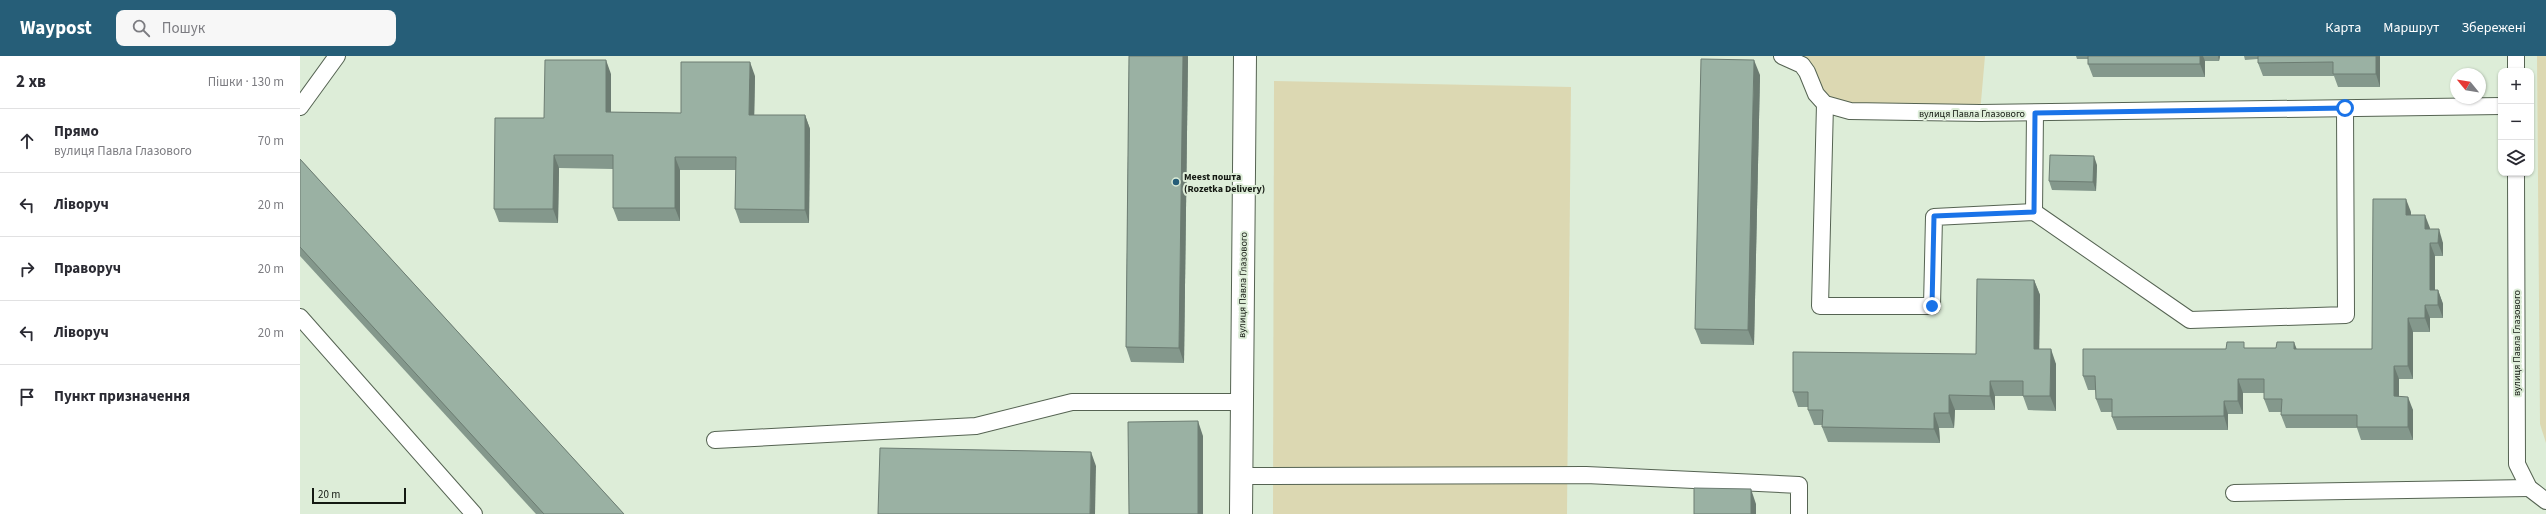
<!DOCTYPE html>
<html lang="uk">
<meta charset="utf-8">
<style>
:root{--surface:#fff;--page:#f7f7f7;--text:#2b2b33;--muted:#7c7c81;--line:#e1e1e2;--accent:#265e78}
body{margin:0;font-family:"Source Sans 3",sans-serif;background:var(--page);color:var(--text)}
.controls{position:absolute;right:12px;top:12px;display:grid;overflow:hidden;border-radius:8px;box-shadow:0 1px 3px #0004}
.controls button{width:36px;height:36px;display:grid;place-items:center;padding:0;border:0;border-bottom:1px solid var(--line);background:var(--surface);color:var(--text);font:20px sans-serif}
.compass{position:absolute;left:2150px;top:12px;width:36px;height:36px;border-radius:50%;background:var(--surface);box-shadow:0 1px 3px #0004;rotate:300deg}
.scale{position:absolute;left:12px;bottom:10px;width:94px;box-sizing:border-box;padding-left:4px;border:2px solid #141912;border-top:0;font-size:11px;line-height:14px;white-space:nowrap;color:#141912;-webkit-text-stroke:3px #ddedd8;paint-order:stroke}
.stop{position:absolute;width:12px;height:12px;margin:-9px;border:3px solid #1a73e8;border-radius:50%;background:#fff}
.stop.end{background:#1a73e8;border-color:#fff;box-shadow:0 1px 4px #0008}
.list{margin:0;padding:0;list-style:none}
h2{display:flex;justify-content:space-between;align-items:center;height:52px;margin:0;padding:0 16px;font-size:17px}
h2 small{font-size:13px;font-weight:400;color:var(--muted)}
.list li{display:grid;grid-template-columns:26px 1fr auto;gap:12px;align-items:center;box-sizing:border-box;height:64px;padding:0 16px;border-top:1px solid var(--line)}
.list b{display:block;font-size:15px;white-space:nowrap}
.list p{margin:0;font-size:13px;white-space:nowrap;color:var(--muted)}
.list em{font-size:13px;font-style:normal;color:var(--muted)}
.icon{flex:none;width:22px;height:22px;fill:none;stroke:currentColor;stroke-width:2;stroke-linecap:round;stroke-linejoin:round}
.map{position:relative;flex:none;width:2246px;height:458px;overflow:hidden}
header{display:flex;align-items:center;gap:24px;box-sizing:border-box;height:56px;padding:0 20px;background:var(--accent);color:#fff}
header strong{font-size:19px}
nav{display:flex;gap:22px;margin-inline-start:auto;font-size:14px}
.search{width:280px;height:36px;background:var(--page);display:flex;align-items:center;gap:10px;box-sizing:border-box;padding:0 14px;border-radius:8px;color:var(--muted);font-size:15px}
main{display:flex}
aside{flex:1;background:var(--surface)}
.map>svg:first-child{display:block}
</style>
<header>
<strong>Waypost</strong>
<div class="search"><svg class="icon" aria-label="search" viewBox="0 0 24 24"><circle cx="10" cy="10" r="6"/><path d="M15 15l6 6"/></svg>Пошук</div>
<nav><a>Карта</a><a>Маршрут</a><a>Збережені</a></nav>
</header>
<main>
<aside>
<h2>2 хв<small>Пішки · 130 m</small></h2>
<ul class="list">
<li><svg class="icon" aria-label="ahead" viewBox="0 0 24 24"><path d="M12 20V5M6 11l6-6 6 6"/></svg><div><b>Прямо</b><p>вулиця Павла Глазового</p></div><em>70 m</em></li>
<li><svg class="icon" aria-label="left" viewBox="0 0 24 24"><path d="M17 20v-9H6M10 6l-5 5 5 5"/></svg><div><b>Ліворуч</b></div><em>20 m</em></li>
<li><svg class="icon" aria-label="right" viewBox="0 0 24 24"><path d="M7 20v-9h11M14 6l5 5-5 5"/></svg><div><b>Праворуч</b></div><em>20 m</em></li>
<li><svg class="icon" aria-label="left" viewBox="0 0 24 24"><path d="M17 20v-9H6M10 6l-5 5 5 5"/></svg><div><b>Ліворуч</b></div><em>20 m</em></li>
<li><svg class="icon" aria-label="arrive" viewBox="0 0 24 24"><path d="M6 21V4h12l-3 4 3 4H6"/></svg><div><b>Пункт призначення</b></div></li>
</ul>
</aside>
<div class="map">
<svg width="2246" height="458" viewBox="0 0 2246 458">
<rect width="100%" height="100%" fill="#ddedd8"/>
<g fill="#dcd8b2">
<path d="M1482,0H1685L1680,57L1541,55L1511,24Z"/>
<path d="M2237,0H2246V387L2240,368Z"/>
<path d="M974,25L1271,31L1267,458H973Z"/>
</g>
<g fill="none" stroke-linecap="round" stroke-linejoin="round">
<defs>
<g id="service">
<path d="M1482,0L1502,9L1507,16L1516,38L1525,48L1550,55L1680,57L2201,50"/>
<path d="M2216,0V15"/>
<path d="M1525,48L1520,250H1632L1634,161L1734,156L1890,264L2046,259L2045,53"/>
<path d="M0,51L37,0"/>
<path d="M2216,117L2217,408L2229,432L2246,445"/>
<path d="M1734,156L1735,57"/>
<path d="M0,261L174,458"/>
<path d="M415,384L676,370L772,346H940"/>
<path d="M940,420L1286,419L1499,429V458"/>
<path d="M1934,437L2229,432"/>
</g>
<path id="tertiary" d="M941,458L945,0"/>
</defs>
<use href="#service" stroke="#556352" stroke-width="18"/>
<use href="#tertiary" stroke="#556352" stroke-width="24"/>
<use href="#service" stroke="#fff" stroke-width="16"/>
<use href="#tertiary" stroke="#fff" stroke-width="22"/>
</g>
<g fill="#84988c">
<path d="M829,0H888L884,307L831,306L826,291Z"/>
<path d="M1776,0H1920L1919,5H1905V21H1793L1788,8V3H1777Z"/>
<path d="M1944,0H2080V31H2038L2034,20H1963L1958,7V3L1945,4Z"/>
<path d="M311,18V56L381,57L455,20L454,59H505L510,73L509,167H440L435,153L436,114H380V165H318L313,152V113L259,112L258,167L199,166L194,153L244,62Z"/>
<path d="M1460,19L1454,289L1401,288L1395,273Z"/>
<path d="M0,103L324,458H236L0,200Z"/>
<path d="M1797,109L1796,135L1752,134L1749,125Z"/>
<path d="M2111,156V159L2130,172V173L2143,187V200H2135V234H2138L2143,248V262H2130V276H2113V323H2099V340L2113,354V384H2061L2057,372H1986L1981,359L1982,356H1969L1964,343V337H1943V358H1928V374H1817L1812,361V356H1801L1796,343V334H1788L1783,320L1926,293L1946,292L1996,293H2072Z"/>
<path d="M1734,224L1740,239L1739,293L1756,308V355L1728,354L1723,340H1695V354H1655L1654,372H1639L1640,387L1528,386L1522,371L1523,369H1514L1508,354V351H1498L1493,336L1676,298Z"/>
</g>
<g fill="#6c7c72">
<path d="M883,0H888L884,307L879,292Z"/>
<path d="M1900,0H1903L1905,5V21L1900,8Z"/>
<path d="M1918,0H1920L1919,5Z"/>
<path d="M2076,0H2080V31L2076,18Z"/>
<path d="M306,4L311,18V69L306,56Z"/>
<path d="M1454,4L1460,19L1454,289L1448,274Z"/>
<path d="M450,6L455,20L454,72L449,59Z"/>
<path d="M505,59L510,73L509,167L505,154Z"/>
<path d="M254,99L259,112L258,167L253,153Z"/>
<path d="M1794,100L1797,109L1796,135L1793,126Z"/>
<path d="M375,101L380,114V165L375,152Z"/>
<path d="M2106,143L2111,156V172L2106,159Z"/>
<path d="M2125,159L2130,172V187L2125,173Z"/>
<path d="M2139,173L2143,187V200L2138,187Z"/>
<path d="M2130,187L2135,200V248L2130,234Z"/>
<path d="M1734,224L1740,239L1739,307L1734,293Z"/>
<path d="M2138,234L2143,248V262L2138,249Z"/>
<path d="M2125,249L2130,262V276L2125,262Z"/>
<path d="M2108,262L2113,276V323L2108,310Z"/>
<path d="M1994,286L1999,299L1994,293Z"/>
<path d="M1751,293L1756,308V355L1750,340Z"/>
<path d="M2094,310L2099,323V354L2094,340Z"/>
<path d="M1938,323L1943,337V358L1938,345Z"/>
<path d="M1690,325L1695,340V354L1690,340Z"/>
<path d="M1649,339L1655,354L1654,372L1649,357Z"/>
<path d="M2108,341L2113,354V384L2108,371Z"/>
<path d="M1924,345L1928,358V374L1924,360Z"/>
<path d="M1634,357L1639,372L1640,387L1634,373Z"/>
<path d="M898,365L903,380V458H898Z"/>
<path d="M791,396L796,410L795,458H790Z"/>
<path d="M1451,433L1456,448V458H1451Z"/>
</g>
<g fill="#9ab1a3" stroke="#6c7c72">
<path d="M829,0H883L879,292L826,291Z"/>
<rect x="1788" y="0" width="112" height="8"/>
<path d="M1958,0H2076V18H2033V6L1958,7Z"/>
<path d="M1401,3L1454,4L1448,274L1395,273Z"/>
<path d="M245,4H306V56L381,57V6H450L449,59H505V154L435,153L436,101H375V152H313V99H254L253,153H194L195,62H244Z"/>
<path d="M1750,99L1794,100L1793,126L1749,125Z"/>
<path d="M0,103L324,458H244L0,191Z"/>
<path d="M2073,143H2106V159H2125V173H2139L2138,187H2130V234H2138V249H2125V262H2108V310H2094V340L2108,341V371H2057V359H1981L1982,343H1964V323H1938V345H1924V360L1812,361V343H1796L1795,320H1783V293H1926L1927,286H1944V292H1976L1977,286H1994V293H2072Z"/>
<path d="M1677,223L1734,224V293H1751L1750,340H1723V325H1690V340L1649,339V357H1634V373L1522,371L1523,354H1508V336H1493V296L1676,298Z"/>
<path d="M898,365V458H829L828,366Z"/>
<path d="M580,392L791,396L790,458H578Z"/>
<path d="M1394,432L1451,433V458H1394Z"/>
</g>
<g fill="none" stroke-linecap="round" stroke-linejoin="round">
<path stroke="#1a73e8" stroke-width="5" d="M1632,250L1634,160L1734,156L1735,57L2045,52"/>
</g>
<circle fill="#265e78" stroke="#ddedd8" stroke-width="1.5" cx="876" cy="126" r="4"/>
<g text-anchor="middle" stroke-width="4" stroke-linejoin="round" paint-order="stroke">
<g font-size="10" fill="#141912" stroke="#ddedd8">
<text x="1672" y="61">вулиця Павла Глазового</text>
<text transform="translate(942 229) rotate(-89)" y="4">вулиця Павла Глазового</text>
<text transform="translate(2216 287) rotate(-90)" y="4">вулиця Павла Глазового</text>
</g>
<g font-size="10" font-weight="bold" fill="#141912" stroke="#ddedd8" text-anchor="start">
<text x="884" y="124">Meest пошта<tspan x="884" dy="12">(Rozetka Delivery)</tspan></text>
</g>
</g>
</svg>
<div class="controls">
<button>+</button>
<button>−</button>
<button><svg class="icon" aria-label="layers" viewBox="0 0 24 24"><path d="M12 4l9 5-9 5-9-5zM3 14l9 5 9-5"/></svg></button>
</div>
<svg class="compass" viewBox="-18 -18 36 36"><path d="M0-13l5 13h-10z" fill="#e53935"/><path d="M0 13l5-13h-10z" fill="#7c7c81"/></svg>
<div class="scale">20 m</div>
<div class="stop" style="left:2045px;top:52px"></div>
<div class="stop end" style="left:1632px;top:250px"></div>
</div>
</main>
